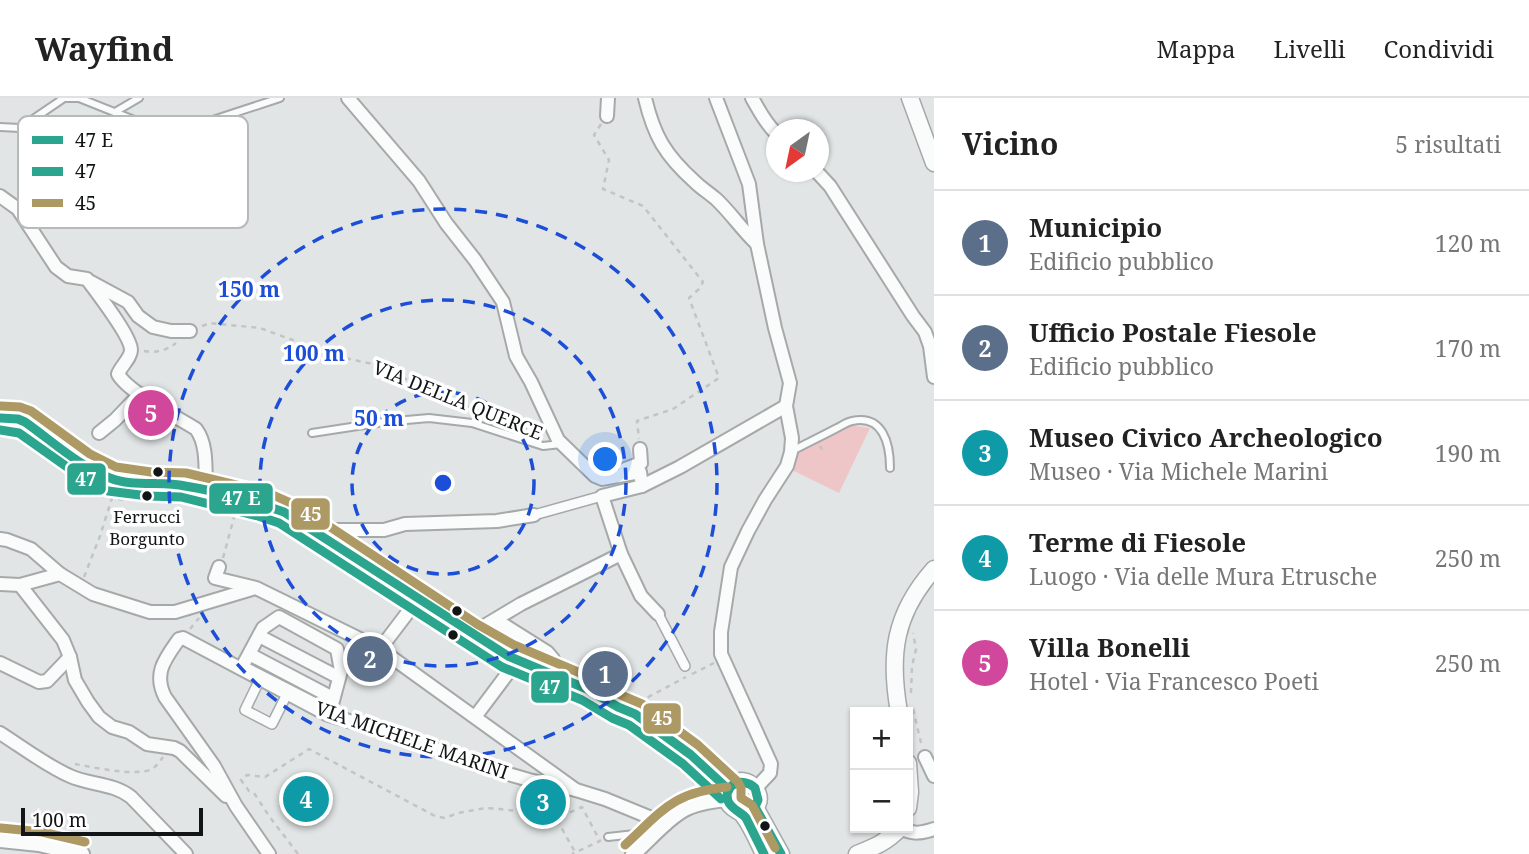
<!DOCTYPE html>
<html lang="it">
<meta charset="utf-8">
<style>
:root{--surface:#fff;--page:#f6f6f6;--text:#222;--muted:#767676;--line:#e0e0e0;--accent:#5a5e5f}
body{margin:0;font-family:"Noto Serif",serif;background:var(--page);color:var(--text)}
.controls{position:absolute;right:21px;bottom:21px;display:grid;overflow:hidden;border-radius:0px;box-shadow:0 2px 5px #0004}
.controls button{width:63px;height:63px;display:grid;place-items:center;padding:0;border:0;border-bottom:2px solid var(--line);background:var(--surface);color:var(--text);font:35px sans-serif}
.compass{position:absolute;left:766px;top:21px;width:63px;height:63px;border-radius:50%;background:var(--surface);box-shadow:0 2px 5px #0004;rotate:213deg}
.scale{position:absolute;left:21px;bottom:18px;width:182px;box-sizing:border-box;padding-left:7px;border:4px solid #121516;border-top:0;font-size:19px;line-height:24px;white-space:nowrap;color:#121516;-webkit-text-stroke:5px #fff;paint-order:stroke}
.you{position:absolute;left:606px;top:362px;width:24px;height:24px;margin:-18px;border:5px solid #fff;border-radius:50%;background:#1a73e8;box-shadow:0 0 0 10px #1a73e833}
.badge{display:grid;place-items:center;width:46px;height:46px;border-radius:50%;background:var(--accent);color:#fff;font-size:23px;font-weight:700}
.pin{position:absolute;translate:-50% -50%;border:4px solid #fff;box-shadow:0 2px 7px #0006}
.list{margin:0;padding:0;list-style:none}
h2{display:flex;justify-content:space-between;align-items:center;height:91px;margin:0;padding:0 28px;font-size:30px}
h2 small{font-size:23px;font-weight:400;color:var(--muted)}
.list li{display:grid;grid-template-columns:46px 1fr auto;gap:21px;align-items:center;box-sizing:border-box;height:105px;padding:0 28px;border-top:2px solid var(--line)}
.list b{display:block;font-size:26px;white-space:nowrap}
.list p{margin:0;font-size:23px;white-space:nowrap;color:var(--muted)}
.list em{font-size:23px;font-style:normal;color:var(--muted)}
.map{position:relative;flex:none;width:934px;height:756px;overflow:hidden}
header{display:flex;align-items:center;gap:42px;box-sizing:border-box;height:98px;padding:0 35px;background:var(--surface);border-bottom:2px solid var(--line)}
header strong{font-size:33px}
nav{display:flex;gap:38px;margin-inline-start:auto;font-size:24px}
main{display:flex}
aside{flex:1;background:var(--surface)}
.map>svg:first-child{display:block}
</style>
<header>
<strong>Wayfind</strong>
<nav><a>Mappa</a><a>Livelli</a><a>Condividi</a></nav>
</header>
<main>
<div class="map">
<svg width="934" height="756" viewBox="0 0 934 756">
<rect width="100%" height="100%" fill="#e1e5e6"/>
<path fill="#efc6c8" d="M849,327L870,330L839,395L790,371L795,354Z"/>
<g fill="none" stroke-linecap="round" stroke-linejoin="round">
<defs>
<g id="service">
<path d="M115,14L139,0"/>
<path d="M0,29L20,30L64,0H79L162,33L176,34L280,0"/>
<path d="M312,335L384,324L429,320L472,325L543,348L561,346"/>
<path d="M792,353C807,345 822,338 837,330C841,328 847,324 852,323C883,316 890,346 890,370"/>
<path d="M608,739L635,736L656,728"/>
</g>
<g id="pedestrian">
<path d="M534,417L602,398"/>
<path d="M658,516L685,568"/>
<path d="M260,581L245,612L272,626L287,596"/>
</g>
<g id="minor">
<path d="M348,0L419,83L446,125L475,162L503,204L516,258L531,284L558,342L595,378L602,381L640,374L642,388"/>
<path d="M645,0C654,38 665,57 695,84C701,90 709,95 716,101C731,115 742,132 757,146"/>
<path d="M716,0L749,86L757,146L775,230L790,285L786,308L792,340L791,354L787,368L765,402L748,433L731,469L721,534V556L771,666L770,675L756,690"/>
<path d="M752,0C759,12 765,25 776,35"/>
<path d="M607,18L608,0"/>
<path d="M817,74L830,88L913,218L925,234L930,248L934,279"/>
<path d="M0,98L18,111L56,169L68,178L87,181C97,195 131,238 131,252C131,260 121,268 118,276C128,294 177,319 196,331C208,347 205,372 206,392"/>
<path d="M91,184L128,204L138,218L153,229L171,233H190"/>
<path d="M99,335L115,322L140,296"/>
<path d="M625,371L641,365L640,351"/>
<path d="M301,419L331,432H384L405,426L497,423L534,417"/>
<path d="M0,441L7,442L31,451L60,476L93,496L150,514H175L252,491"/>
<path d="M219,469L215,480L256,490L380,551L576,692L605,701L666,726"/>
<path d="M0,486L20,487L60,476"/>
<path d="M20,487L63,542L70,559L75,582L88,604L99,619L112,629L129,634L147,646L174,650L180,653L226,698"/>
<path d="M658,516L641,498L621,456L602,398L642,388L680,369L786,308"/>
<path d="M279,519L337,551L341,573L330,614L242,569L263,530Z"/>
<path d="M496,522L547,554L553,561L558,580"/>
<path d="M471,536L521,506L621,456"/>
<path d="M261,539L334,577"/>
<path d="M380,551L418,501"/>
<path d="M251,557L331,599"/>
<path d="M0,565L39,584L47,583L70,559"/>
<path d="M475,619L517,563"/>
<path d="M0,635C22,649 47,668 70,678C90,687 113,685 131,699L186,756"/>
<path d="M925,659L934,678"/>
<path d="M901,730C913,737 922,735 934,731"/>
<path d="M269,756L236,708L214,668L165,599C153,575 165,561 179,541L183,540L326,616L415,643L474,666L529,682L576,692"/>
</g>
<g id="tertiary">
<path d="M0,742L39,746L82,756"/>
<path d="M633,756C648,743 671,716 689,709C701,704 715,702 728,701"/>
</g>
<g id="secondary">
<path d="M910,0L934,65"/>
<path d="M0,320L18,321L25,324L84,366L112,381L150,386L183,387L262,406L284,414L508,558L587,591L618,609L635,616L652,627L691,657L729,692"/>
<path d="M899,614C889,557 894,516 934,471"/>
<path d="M908,665L910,694L908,710"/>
<path d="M755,709L781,756"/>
<path d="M742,714C779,711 745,664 730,692C727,697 727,703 730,707C734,712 740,713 743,717C751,727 758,744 764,756"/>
<path d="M857,756C874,749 887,744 900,730"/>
</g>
</defs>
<use href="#service" stroke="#a6a9aa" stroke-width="10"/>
<use href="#pedestrian" stroke="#a6a9aa" stroke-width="12"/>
<use href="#minor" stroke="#a6a9aa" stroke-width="16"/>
<use href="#tertiary" stroke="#a6a9aa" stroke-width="18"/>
<use href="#secondary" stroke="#a6a9aa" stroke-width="19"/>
<g stroke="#c3c4c4" stroke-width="2.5" stroke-dasharray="5 5" stroke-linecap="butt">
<path d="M601,26L594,37L609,62L603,91L643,108L703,184L699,191L689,200L719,280L673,311L637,323L639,341"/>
<path d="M202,228L210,225L260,230L336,258L377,267L446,301L542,336"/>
<path d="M144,253C156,255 166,253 176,245"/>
<path d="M819,349H821L823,356"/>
<path d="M223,460L236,412"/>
<path d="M84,479L100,438L112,400L125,402L126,397"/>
<path d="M190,531L199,520"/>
<path d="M692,576L714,565"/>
<path d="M911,595L912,568L916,551L913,535"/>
<path d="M639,604L686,579"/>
<path d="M913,611L922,649"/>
<path d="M646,642L691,681L700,692"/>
<path d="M75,666C92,669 137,679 152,671C157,668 160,663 163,659"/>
<path d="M557,722L575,754"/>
<path d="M298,756L269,718L254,695L249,693L241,682L247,677L265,679L309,651L435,718L445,720L458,715L486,710L500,711L517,713L545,729L566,716L582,709L600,743L572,756"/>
</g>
<use href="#service" stroke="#fafbfb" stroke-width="6"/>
<use href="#pedestrian" stroke="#fafbfb" stroke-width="9"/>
<use href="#minor" stroke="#fafbfb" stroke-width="12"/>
<use href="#tertiary" stroke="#fafbfb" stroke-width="14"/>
<use href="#secondary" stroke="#fafbfb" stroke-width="16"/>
<defs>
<g id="bus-1">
<path d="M0,320L18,321L25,324C52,343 79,368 110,380C132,389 163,383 185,388C218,393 252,403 284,414L508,558L587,591L618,609L635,616L691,657L729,692"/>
<path d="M764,756L746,720C741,714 731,711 728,703C723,686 743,678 755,690L758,702L755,709L781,756"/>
</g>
<path id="bus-2" d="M0,332L19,335L77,376L108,393L148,398L181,399L258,418L279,425L502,569L582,602L612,620L629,627L683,666L721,701"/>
<g id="bus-3">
<path d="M1,308L20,309L31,313L90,356L116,369L151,374L186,375L266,394L300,409L477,526L514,547L592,580L623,598L642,606L698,647L738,684L741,690V700L752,707L775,750"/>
<path d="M1,730L42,734L85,744"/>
<path d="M625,747C662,713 673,694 727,689"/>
</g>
</defs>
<use href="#bus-1" stroke="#fff" stroke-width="14"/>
<use href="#bus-2" stroke="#fff" stroke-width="14"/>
<use href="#bus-3" stroke="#fff" stroke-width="14"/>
<use href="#bus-1" stroke="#2ba58e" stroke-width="9"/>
<use href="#bus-2" stroke="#2ba58e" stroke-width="9"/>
<use href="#bus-3" stroke="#ad9964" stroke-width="9"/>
</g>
<g fill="none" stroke="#1d4ed8" stroke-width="3.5" stroke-dasharray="12 9">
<circle cx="443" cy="385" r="91"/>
<circle cx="443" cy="385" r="183"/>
<circle cx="443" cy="385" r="274"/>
</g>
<g fill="#121516" stroke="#fff" stroke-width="2.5">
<circle cx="158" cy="374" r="6"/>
<circle cx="147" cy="398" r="6"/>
<circle cx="457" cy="513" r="6"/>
<circle cx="453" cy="537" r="6"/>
<circle cx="765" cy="728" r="6"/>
</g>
<g text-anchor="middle" stroke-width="7" stroke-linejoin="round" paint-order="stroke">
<g font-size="17" fill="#121516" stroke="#fff">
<text x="147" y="425">Ferrucci<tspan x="147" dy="22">Borgunto</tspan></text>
</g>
<g font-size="19" fill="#121516" stroke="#fff">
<text transform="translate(458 302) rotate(22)" y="7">VIA DELLA QUERCE</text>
<text transform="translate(412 642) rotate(19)" y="7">VIA MICHELE MARINI</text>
</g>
</g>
<rect x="18" y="18" width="230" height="112" rx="10" fill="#fff" stroke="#b8b9b9" stroke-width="2"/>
<rect x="32" y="38" width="31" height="8" fill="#2ba58e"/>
<rect x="32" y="69" width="31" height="9" fill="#2ba58e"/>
<rect x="32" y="101" width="31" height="8" fill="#ad9964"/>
<g font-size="19" fill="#121516">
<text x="75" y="49">47 E</text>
<text x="75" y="80">47</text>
<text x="75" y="112">45</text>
</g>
<circle cx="443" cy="385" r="10" fill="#1d4ed8" stroke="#fff" stroke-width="3.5"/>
<g font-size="21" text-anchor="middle" font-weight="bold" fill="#1d4ed8" stroke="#fff" stroke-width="7" stroke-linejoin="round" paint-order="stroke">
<text x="249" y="199">150 m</text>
<text x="314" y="263">100 m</text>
<text x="379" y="328">50 m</text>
</g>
<g stroke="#fff" stroke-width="2.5">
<rect x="66" y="364" width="41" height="34" rx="7" fill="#2ba58e"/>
<rect x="208" y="384" width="66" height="33" rx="7" fill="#2ba58e"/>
<rect x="290" y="399" width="41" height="34" rx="7" fill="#ad9964"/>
<rect x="530" y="572" width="40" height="34" rx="7" fill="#2ba58e"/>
<rect x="642" y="604" width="40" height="33" rx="7" fill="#ad9964"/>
</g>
<g font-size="19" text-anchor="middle" font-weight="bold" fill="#fff">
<text x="86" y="388">47</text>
<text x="241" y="407">47 E</text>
<text x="311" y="423">45</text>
<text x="550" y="596">47</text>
<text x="662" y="627">45</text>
</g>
</svg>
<div class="controls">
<button>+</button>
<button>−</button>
</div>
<svg class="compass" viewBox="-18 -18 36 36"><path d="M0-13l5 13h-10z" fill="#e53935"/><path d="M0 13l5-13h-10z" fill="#767676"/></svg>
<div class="scale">100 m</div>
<div class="you"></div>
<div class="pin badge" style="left:605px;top:576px;background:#5c6f8a">1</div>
<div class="pin badge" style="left:370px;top:561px;background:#5c6f8a">2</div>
<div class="pin badge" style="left:543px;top:704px;background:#0f9aa8">3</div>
<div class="pin badge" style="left:306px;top:701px;background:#0f9aa8">4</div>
<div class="pin badge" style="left:151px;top:315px;background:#d1479c">5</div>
</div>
<aside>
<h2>Vicino<small>5 risultati</small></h2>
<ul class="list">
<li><span class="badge" style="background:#5c6f8a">1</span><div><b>Municipio</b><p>Edificio pubblico</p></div><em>120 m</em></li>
<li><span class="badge" style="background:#5c6f8a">2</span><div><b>Ufficio Postale Fiesole</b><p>Edificio pubblico</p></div><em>170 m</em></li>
<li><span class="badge" style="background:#0f9aa8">3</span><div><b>Museo Civico Archeologico</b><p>Museo · Via Michele Marini</p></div><em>190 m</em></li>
<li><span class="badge" style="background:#0f9aa8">4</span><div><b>Terme di Fiesole</b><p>Luogo · Via delle Mura Etrusche</p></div><em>250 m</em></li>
<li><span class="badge" style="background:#d1479c">5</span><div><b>Villa Bonelli</b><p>Hotel · Via Francesco Poeti</p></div><em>250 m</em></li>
</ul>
</aside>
</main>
